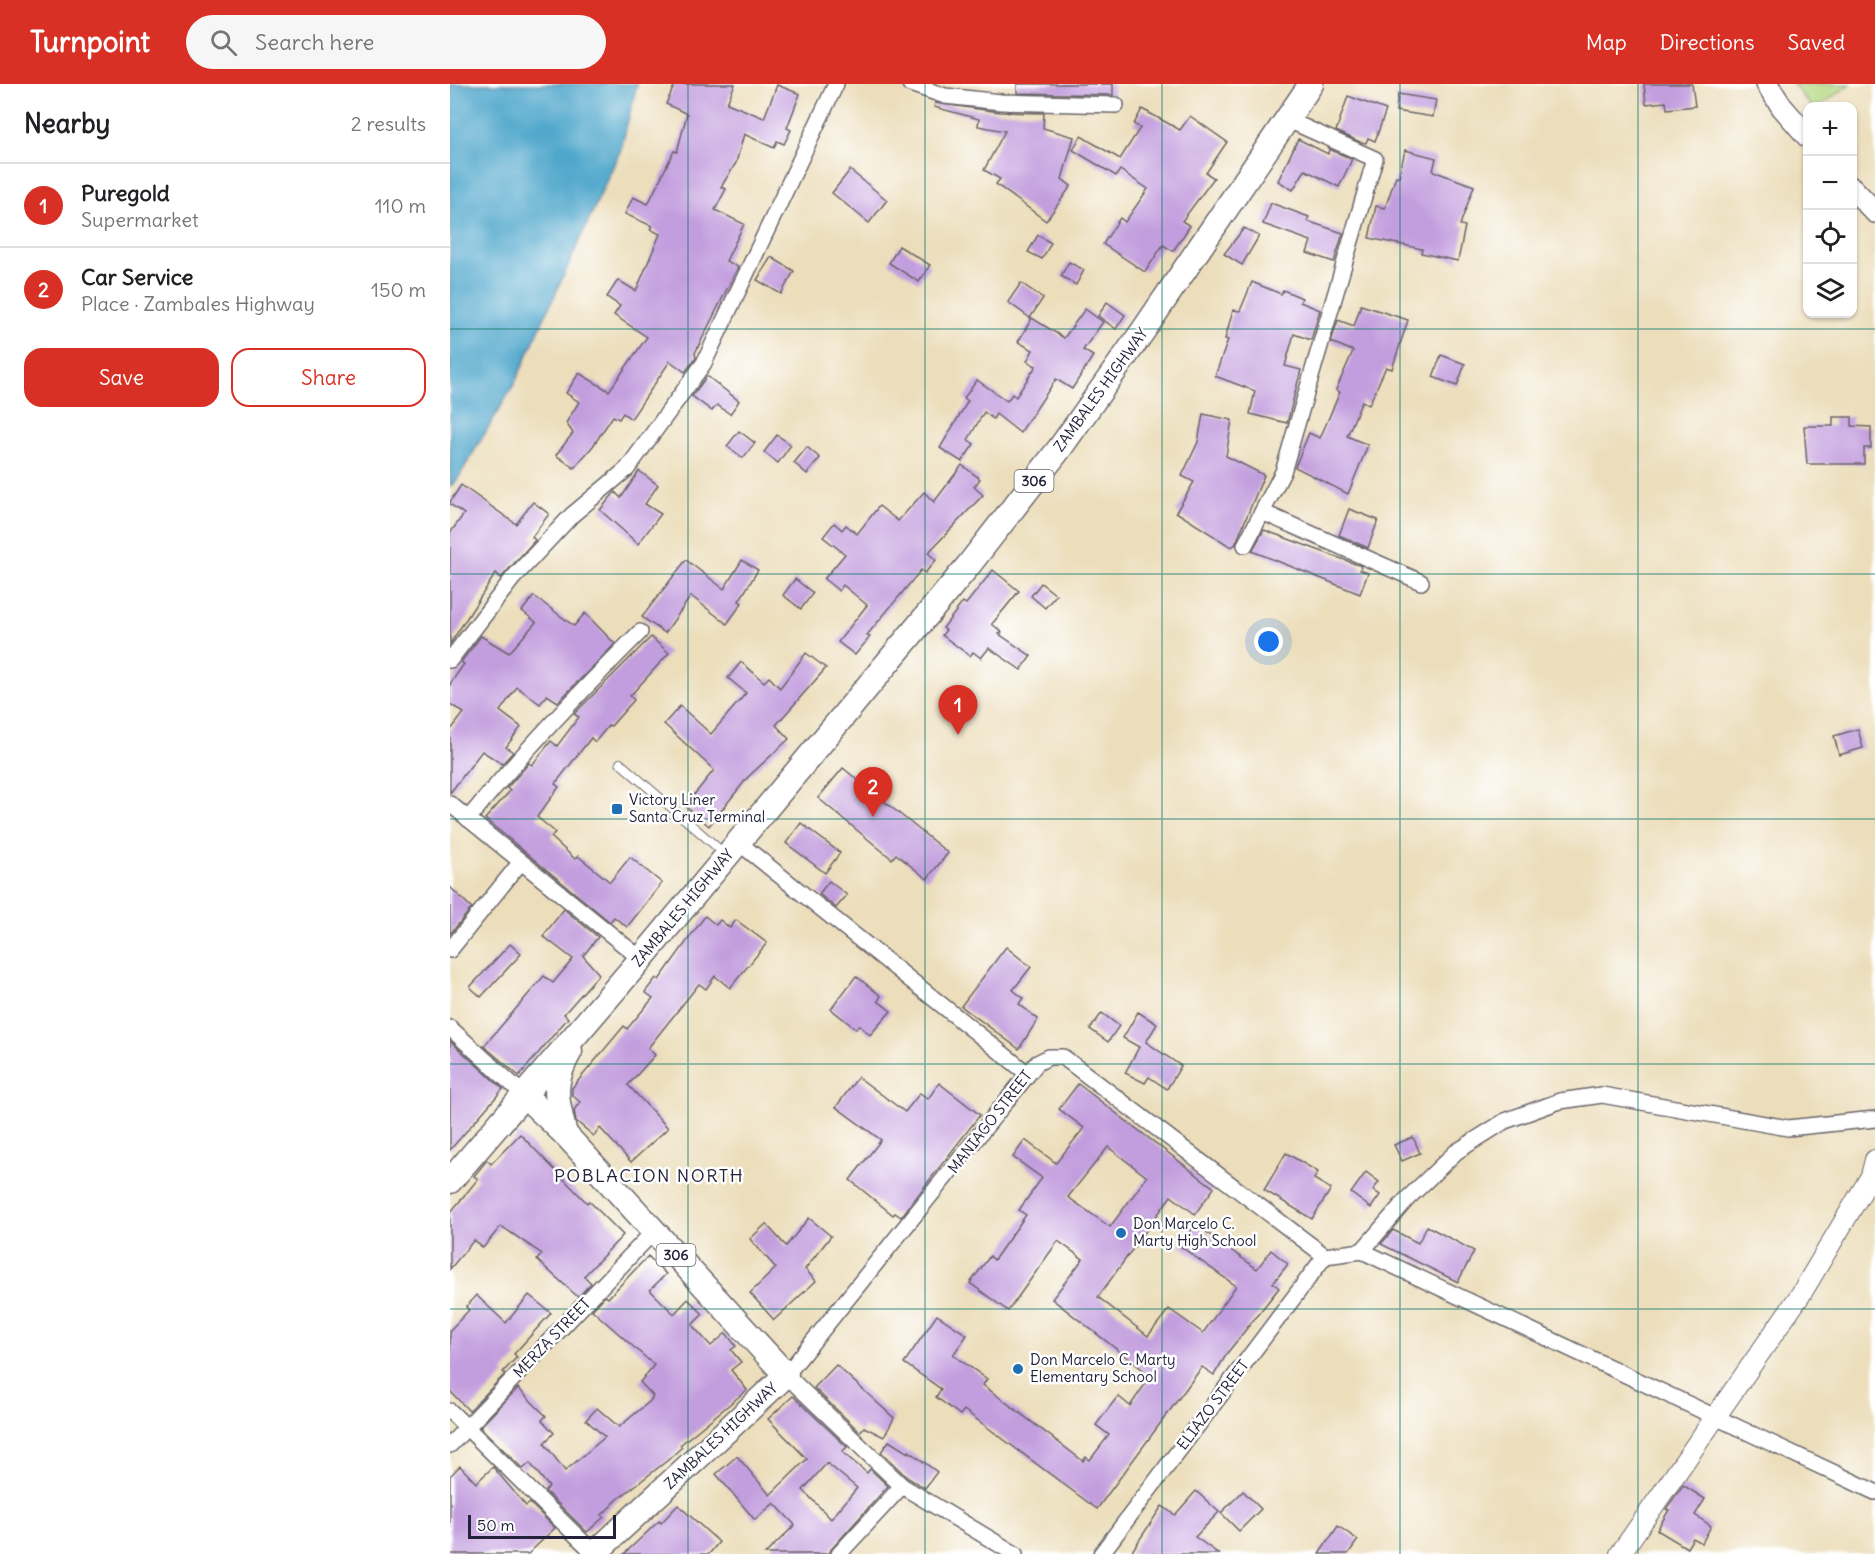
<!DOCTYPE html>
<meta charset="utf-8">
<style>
:root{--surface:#fff;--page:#f6f6f6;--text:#202124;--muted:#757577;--line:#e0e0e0;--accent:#d93025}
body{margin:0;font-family:Delius,sans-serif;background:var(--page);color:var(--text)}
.controls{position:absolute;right:18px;top:18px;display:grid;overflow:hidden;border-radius:12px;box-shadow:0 2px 4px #0004}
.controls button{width:54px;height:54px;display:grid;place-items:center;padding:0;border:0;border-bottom:2px solid var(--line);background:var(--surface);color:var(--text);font:30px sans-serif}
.scale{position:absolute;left:18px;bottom:15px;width:148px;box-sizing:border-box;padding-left:6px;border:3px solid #22223b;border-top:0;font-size:16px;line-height:21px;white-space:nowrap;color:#22223b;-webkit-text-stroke:4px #fff;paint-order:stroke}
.you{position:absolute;left:819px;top:558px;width:21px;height:21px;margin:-15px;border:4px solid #fff;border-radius:50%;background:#1a73e8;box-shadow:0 0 0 9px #1a73e833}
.badge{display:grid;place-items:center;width:39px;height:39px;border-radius:50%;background:var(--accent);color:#fff;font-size:20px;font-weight:700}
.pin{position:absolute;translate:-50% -50px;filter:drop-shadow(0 2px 3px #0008)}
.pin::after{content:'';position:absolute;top:32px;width:21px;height:18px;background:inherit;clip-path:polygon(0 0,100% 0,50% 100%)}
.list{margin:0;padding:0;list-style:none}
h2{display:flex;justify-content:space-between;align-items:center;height:78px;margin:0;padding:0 24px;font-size:26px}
h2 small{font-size:20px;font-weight:400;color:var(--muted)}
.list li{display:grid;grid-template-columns:39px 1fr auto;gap:18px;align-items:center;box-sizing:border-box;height:84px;padding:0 24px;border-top:2px solid var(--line)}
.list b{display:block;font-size:22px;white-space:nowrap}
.list p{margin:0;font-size:20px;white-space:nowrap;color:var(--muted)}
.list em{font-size:20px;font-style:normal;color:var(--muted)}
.actions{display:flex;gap:12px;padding:18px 24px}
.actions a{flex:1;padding:14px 0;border:2px solid var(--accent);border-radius:18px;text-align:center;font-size:21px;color:var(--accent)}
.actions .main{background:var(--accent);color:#fff}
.icon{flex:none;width:33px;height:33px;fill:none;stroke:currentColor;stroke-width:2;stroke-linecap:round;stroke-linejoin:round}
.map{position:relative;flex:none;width:1425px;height:1470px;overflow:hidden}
header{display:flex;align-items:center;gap:36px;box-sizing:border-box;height:84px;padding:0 30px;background:var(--accent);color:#fff}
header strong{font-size:28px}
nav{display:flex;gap:33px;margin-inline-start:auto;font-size:21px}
.search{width:420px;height:54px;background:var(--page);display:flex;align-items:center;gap:15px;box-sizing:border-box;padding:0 21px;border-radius:33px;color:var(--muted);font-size:22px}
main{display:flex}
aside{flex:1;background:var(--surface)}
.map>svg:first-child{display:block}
</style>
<header>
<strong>Turnpoint</strong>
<div class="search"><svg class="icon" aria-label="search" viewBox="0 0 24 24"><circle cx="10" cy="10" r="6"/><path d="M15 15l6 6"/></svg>Search here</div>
<nav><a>Map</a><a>Directions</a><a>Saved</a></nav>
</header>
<main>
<aside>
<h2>Nearby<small>2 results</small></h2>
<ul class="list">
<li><span class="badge">1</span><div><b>Puregold</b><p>Supermarket</p></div><em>110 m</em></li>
<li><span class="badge">2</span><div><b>Car Service</b><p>Place · Zambales Highway</p></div><em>150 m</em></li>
</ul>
<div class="actions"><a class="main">Save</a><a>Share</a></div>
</aside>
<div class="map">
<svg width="1425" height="1470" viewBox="0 0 1425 1470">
<rect width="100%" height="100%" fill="#fff"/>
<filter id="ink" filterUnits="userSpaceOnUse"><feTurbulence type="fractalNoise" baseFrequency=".0167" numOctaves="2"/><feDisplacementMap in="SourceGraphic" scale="12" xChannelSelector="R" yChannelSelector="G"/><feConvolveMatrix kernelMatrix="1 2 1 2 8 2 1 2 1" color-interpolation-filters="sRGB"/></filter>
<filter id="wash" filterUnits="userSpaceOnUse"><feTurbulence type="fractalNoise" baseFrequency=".008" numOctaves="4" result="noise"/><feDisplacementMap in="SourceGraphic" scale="24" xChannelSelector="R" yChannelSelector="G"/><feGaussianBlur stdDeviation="1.35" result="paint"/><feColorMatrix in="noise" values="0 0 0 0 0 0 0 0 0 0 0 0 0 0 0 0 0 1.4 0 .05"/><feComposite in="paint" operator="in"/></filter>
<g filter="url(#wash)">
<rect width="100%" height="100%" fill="#ecdebb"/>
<path fill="#b3d982" stroke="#6a7e5e" stroke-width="1.5" d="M1343,0H1400L1370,22H1361Z"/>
<path fill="#4da6cb" stroke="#386483" stroke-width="1.5" d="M0,0H187L171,65L65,299L7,396L0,403Z"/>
<g id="blocks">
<g fill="#c39ede" fill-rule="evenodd">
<path d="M225,0H285L277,19L314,34L327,1L350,10L337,44L341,46L334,60L327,57L324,64L294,50L286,79L271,103L276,105L265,126L294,140L276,177L288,183L245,269L246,274L235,288L220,277L181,335L173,329L169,335L163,332L143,362L124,384L106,371L123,349L116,339L129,318L116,309L129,289L159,307L197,253L164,231L170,222L157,213L168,196L186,207L210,150L200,145L202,142L175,130L183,113L198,120L224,67L227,68L237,30L216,20Z"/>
<path d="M567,0H663V11L567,9Z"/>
<path d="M1194,0H1242L1245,22L1217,25L1216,18L1196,20Z"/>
<path d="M948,10L986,16L983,33L946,27Z"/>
<path d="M898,12L936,26L925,57L918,54L916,59L910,58L886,47Z"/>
<path d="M485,19L550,28L594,29L593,44L624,53L612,95L621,102L596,137L546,100L550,95L534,86L555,47L528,42L529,35L484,23Z"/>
<path d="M692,25L730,46L740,32L777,58L756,89L764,94L732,137L740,142L723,167L713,161L695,188L653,160L670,134L675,138L698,105L670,86L666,92L623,66L631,52L670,75L690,44L684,40Z"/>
<path d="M848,55L878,70L879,65L902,75L889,103L855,86L843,106L828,97Z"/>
<path d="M955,66L986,74L983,87L1024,102L1010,141L1015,142L1008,177L971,169L972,165L919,154L926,122L935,124L946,92L949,93Z"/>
<path d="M400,86L437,116L419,139L382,109Z"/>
<path d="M821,119L859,133L857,137L893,149L884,178L857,169L861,157L813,140Z"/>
<path d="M794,144L809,152L792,181L774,170Z"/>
<path d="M588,151L601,159L592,175L578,168Z"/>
<path d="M449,162L480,181L469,198L439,179Z"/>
<path d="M321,173L344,187L331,210L307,196Z"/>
<path d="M619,178L634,186L626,201L611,192Z"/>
<path d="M802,198L831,210L833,206L852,214L850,218L870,226L861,256L844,250L835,282L851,286L837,339L800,330L805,307L765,292L778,256L775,255L783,226L790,227Z"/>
<path d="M571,199L593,214L580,234L558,218Z"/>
<path d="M657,218L675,231L666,245L648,232Z"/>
<path d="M911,221L958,236L942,285L936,283L919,321L912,317L897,352L918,361L898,410L845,383L859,349L870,354L890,308L886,306L903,267L881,258L888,236L904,242Z"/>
<path d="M635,225L653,238L633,266L643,272L622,305L606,295L570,349L546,330L543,335L534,328L518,356L524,360L512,378L490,364L518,317L514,314L527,296L557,317L562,310L566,313L586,282L577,277L583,266L568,258L582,234L614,254Z"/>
<path d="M991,271L1015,280L1007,302L983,293Z"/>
<path d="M257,292L289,317L280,330L267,321L262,327L242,312Z"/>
<path d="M753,330L782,336L776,372L814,391L785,461L781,463L726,428L744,398L732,392L748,358Z"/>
<path d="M1383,333H1402V342L1421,343V364H1414V380H1357L1354,342H1383Z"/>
<path d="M289,347L305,359L293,374L277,362Z"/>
<path d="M327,351L341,361L328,379L314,368Z"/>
<path d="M357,363L370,374L357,390L344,379Z"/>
<path d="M512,381L530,395L524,403L533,411L478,469L486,476L475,489L471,486L417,551L420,553L405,571L388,558L417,521L393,501L389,507L374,495L395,470L373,453L384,439L392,446L396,441L407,450L429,422L448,437L474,408L484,418Z"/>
<path d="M189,387L208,401L195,420L211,430L188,460L150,426L165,408L171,414Z"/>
<path d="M11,401L66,440L83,418L99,430L82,453L85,456L51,494L46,489L0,560V449L14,430L0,420V418Z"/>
<path d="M899,425L928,436L918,464L889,451Z"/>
<path d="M814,446L911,482L910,486L918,489L910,510L802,467Z"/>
<path d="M236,476L274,505L292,476L308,486L289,517L292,519L277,540L241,512L215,549L192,533Z"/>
<path d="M543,486L569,507L542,540L552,548L549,550L581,572L571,586L539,564L531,574L523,568L520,572L492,551L496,546L493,544L513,518L516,520Z"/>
<path d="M345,495L363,509L351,525L333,511Z"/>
<path d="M591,499L606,511L595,524L581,512Z"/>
<path d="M84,512L124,542L135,529L165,560L108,618L97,611L90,620L67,603L50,627L71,643L56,663L63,668L52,680L32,667L0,709V647L14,629L0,620V600L14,580L11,578L31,552L59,569L86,538L72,527Z"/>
<path d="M201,553L219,569L180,612L184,616L161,642L159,641L145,658L141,654L105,700L109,703L87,733L105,748L101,753L125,775L128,772L160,798L180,773L212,799L177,843L164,833L160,838L35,735L60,707L57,704L79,679L82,681L101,657L107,662L129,633L124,630Z"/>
<path d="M356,569L376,584L326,641L339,655L298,693L259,742L235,722L264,686L214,640L230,622L261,650L296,609L278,594L291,578L314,598L319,593L330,604Z"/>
<path d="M1408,645L1413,664L1389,671L1384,652Z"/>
<path d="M393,684L498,769L477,795L446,770L442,775L368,714Z"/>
<path d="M351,739L390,769L375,789L336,759Z"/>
<path d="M379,797L397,811L386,824L369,810Z"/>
<path d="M0,803L22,824L0,850Z"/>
<path d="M114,825L148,853L133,872L149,890L114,930L118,934L69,992L34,962L94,892L103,899L123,875L93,852Z"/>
<path d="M255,832L266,841L270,836L280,844L286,836L317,859L280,904L265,892L256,905L249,900L198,964L205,971L178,1001L218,1044L181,1078L150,1044L144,1052L126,1037L124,1026L130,1018L122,1011V1004L174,942L177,945L203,914L195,908L206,894L209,896Z"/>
<path d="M60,860L71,870L31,913L20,903Z"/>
<path d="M556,863L581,883L563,906L573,914L569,920L588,935L569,965L511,922Z"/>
<path d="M406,892L431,912L428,917L441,927L420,951L409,941L406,945L381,925Z"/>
<path d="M688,928L707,940L696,958L731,982L717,1005L699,993L695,999L675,989L689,963L673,954Z"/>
<path d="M652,929L669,942L658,958L640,945Z"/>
<path d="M0,957L53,1005L0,1066Z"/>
<path d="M408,993L455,1028L470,1009L478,1015L489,999L530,1031L451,1133L445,1129L443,1131L400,1096L431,1056L386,1023Z"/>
<path d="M628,1000L764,1104L745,1130L721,1112L648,1213L698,1252L719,1225L753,1249L786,1202L730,1162L745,1140L807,1185L821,1166L838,1180L823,1199L829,1204L778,1268L764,1291L752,1283L647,1425L514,1326L510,1331L486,1313L491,1305L454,1279L487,1231L517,1251L503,1271L537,1295L533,1301L633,1377L636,1373L640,1376L659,1351L646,1341L668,1312L680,1322L701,1292L602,1215L633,1175L608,1157L558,1227L520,1199L540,1172L544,1176L576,1131L569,1126L592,1094L563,1073L575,1056L606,1079L634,1044L609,1025ZM658,1063L697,1093L660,1143L618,1113Z"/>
<path d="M70,1050L137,1119L139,1117L173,1151L134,1192L141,1199L128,1213L87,1176L92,1170L51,1142L33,1164L24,1156L0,1185V1129L28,1095L24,1092L37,1076L41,1080Z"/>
<path d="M963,1053L970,1069L952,1077L944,1061Z"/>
<path d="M836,1069L868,1088L864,1095L881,1105L862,1135L814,1106Z"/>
<path d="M916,1088L929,1098L923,1106L930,1111L921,1124L901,1109Z"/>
<path d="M359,1134L381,1152L355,1185L366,1197L324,1236L300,1209L326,1184L300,1155L316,1140L336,1162Z"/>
<path d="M977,1142L1024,1167L1008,1198L931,1160L943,1146L968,1159Z"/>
<path d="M198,1172L216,1190L200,1206L224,1230L238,1215L253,1230L242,1241L261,1262L276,1249L286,1262L281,1266L291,1278L281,1286L297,1306L230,1361L232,1363L218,1376L168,1415L152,1431L154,1433L137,1448L95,1407L99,1403L80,1379L73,1385L30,1343L68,1304L96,1332L92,1336L104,1349L94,1359L115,1387L155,1353L136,1336L147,1324L169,1343L200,1317L203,1312L190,1298L204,1281L142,1226L155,1212L158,1214Z"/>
<path d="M26,1211L56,1239L79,1211L101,1229L64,1270L67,1273L53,1288L55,1290L19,1327L0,1307V1246L19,1226L16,1223Z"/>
<path d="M386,1281L444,1334L434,1353L414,1343L410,1348L364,1304Z"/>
<path d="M343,1312L397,1363L392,1368L417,1389L420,1385L438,1402L377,1470H315L345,1441L324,1419L305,1436L266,1390L287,1372L320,1411L357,1375L318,1335ZM377,1379L407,1404L381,1435L353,1406Z"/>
<path d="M439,1357L458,1369L459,1367L487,1388L475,1404L458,1394L431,1368Z"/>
<path d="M10,1382L26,1399L43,1383L76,1422L80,1419L105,1444L78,1470H0V1392Z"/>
<path d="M1233,1401L1255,1415L1245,1431L1261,1442L1252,1459L1243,1454L1237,1464L1207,1446L1219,1426L1216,1425Z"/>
<path d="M746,1407L769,1428L745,1453L769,1470H680L712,1422L725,1431Z"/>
<path d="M793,1407L811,1425L789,1447L771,1429Z"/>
<path d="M228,1421L269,1458L259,1470H174L209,1437L211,1439Z"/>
<path d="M888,1442L908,1456L898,1470H869Z"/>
</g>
</g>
</g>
<g filter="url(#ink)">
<use href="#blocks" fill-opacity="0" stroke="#696468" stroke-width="1.5"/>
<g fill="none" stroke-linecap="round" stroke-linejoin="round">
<defs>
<path id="service" d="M170,679L276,771"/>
<g id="minor">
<path d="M460,0L495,12L551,18L666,21"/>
<path d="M812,428L971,498"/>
<path d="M795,461L833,388L925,75L836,35"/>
<path d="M0,576L63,494L122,431L177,385L254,279L386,0"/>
<path d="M0,720L191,875"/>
<path d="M18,735C72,669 130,608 190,548"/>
<path d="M288,758L578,990"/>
<path d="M0,866L70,779"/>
<path d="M0,944L73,1010"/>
<path d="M912,1167L957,1115L1006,1068L1055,1037L1110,1017L1152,1011L1338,1044L1425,1035"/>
<path d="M875,1172L912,1167L1425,1408"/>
<path d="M0,1327L145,1470"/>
<path d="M0,1361L204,1147"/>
<path d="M389,1470L452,1402"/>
<path d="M565,1470L452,1402L336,1291L587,979L599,973H613L875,1172"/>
<path d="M651,1470L875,1172"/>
</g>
<path id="tertiary" d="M1170,1470L1351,1210L1421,1092L1425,1076"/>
<g id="secondary">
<path d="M1317,0L1332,23L1358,53"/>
<path d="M1402,104L1425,128"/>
</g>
<g id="primary">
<path d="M73,1010L116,1051L336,1291L144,1470"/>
<path d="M115,1050C106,1015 101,1000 120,967"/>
<path d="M0,1097L191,875L518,482L610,364L693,247L861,0"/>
</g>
</defs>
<use href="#service" stroke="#696468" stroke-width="10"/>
<use href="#minor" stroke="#696468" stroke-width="18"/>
<use href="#tertiary" stroke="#696468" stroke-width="22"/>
<use href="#secondary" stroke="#696468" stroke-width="24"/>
<use href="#primary" stroke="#696468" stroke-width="27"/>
<use href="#service" stroke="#fff" stroke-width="8"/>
<use href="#minor" stroke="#fff" stroke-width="15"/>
<use href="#tertiary" stroke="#fff" stroke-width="20"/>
<use href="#secondary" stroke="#fff" stroke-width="21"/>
<use href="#primary" stroke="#fff" stroke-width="24"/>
</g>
</g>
<path fill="none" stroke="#0f766e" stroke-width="1.5" stroke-opacity="0.55" d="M238,0V1470M475,0V1470M712,0V1470M950,0V1470M1188,0V1470M0,245H1425M0,490H1425M0,735H1425M0,980H1425M0,1225H1425"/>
<g fill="#1f6fb2" stroke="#fff" stroke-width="2">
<rect x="161" y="719" width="12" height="12" rx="3"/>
<circle cx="671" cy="1149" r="6"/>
<circle cx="568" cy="1285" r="6"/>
</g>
<g text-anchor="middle" stroke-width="5" stroke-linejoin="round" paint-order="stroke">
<g fill="#fff" stroke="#646476" stroke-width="1.5">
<rect x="564.5" y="386" width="39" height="22" rx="4.5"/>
<rect x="206.5" y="1160" width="39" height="22" rx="4.5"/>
</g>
<g font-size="14" font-weight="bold" fill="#22223b">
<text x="584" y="402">306</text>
<text x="226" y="1176">306</text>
</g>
<g font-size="15" fill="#22223b" stroke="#fff">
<text transform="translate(651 306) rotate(-54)" y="5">ZAMBALES HIGHWAY</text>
<text transform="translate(233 824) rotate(-50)" y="5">ZAMBALES HIGHWAY</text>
<text transform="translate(540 1038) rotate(-52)" y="5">MANIAGO STREET</text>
<text transform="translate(102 1254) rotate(-46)" y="5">MERZA STREET</text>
<text transform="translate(763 1321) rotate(-53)" y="5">ELIAZO STREET</text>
<text transform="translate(271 1352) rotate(-43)" y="5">ZAMBALES HIGHWAY</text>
</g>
<g font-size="15" fill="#22223b" stroke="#fff" text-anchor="start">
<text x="179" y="721">Victory Liner<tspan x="179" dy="17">Santa Cruz Terminal</tspan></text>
<text x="683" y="1145">Don Marcelo C.<tspan x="683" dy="17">Marty High School</tspan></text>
<text x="580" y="1281">Don Marcelo C. Marty<tspan x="580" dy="17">Elementary School</tspan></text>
</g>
<g font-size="18" letter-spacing="1.5" fill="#22223b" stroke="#fff">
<text x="199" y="1098">POBLACION NORTH</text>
</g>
</g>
</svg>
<div class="controls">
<button>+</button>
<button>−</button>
<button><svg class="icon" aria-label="locate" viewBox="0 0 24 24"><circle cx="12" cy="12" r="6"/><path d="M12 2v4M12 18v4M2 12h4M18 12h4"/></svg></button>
<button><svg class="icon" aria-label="layers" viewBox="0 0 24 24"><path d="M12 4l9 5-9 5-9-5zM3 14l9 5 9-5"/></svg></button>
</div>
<div class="scale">50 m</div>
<div class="you"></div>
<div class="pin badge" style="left:508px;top:651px">1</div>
<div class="pin badge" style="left:423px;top:733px">2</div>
</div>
</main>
